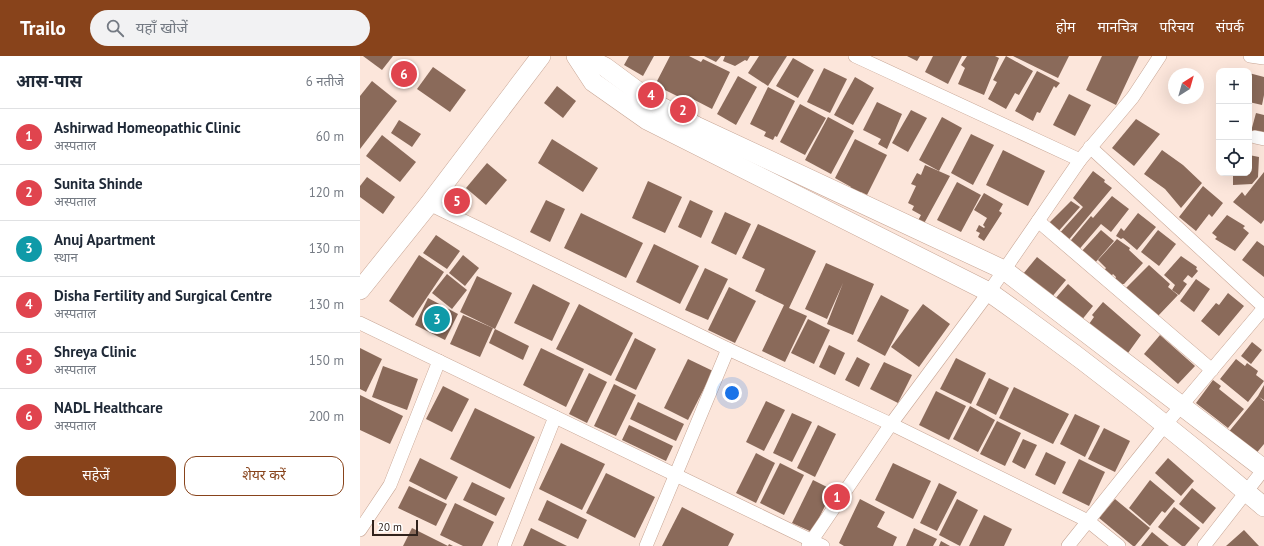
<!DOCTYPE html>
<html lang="hi">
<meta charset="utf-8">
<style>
:root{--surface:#fff;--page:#f2f2f3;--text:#1f2937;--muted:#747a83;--line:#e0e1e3;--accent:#88431b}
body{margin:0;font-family:"PT Sans","Noto Sans Devanagari",sans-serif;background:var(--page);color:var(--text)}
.controls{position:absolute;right:12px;top:12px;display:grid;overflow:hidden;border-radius:8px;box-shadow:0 4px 16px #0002}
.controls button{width:36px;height:36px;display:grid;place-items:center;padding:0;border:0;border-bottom:1px solid var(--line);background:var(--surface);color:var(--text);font:20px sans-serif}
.compass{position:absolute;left:808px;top:12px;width:36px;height:36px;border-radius:50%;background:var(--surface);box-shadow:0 4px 16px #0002;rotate:37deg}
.scale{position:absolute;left:12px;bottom:10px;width:46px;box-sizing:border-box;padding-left:4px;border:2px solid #31231d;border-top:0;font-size:11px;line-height:14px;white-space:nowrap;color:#31231d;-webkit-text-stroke:3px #fff;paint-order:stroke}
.you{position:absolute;left:372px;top:337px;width:14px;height:14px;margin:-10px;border:3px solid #fff;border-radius:50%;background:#1a73e8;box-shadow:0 0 0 6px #1a73e833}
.badge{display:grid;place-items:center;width:26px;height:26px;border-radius:50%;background:var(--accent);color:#fff;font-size:13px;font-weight:700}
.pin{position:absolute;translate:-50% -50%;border:2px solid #fff;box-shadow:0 1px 4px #0006}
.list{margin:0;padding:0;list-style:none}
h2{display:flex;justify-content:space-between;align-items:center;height:52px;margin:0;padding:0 16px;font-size:17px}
h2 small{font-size:13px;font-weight:400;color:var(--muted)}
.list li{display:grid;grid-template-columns:26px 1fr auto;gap:12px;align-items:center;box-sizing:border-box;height:56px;padding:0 16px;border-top:1px solid var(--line)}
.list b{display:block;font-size:15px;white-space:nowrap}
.list p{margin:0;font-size:13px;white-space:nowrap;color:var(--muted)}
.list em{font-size:13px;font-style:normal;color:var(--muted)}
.actions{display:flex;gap:8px;padding:12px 16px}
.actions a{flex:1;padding:9px 0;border:1px solid var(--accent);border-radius:12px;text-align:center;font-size:14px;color:var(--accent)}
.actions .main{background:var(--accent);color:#fff}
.icon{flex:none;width:22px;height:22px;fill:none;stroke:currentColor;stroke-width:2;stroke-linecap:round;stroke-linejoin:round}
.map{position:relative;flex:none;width:904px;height:490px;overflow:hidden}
header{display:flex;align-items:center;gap:24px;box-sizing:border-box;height:56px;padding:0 20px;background:var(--accent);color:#fff}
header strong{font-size:19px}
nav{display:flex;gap:22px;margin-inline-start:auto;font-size:14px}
.search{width:280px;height:36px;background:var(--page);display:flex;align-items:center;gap:10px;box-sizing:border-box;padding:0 14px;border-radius:22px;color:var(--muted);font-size:15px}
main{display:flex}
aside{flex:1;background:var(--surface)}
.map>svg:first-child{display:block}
</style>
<header>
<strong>Trailo</strong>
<div class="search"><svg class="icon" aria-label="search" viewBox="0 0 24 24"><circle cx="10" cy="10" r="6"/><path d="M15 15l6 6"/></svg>यहाँ खोजें</div>
<nav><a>होम</a><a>मानचित्र</a><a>परिचय</a><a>संपर्क</a></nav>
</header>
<main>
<aside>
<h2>आस-पास<small>6 नतीजे</small></h2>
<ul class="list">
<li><span class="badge" style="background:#e0444e">1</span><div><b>Ashirwad Homeopathic Clinic</b><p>अस्पताल</p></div><em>60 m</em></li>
<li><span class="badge" style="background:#e0444e">2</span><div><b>Sunita Shinde</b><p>अस्पताल</p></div><em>120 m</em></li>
<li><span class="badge" style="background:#0f9aa8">3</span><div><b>Anuj Apartment</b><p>स्थान</p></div><em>130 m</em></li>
<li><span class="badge" style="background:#e0444e">4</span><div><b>Disha Fertility and Surgical Centre</b><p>अस्पताल</p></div><em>130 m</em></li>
<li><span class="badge" style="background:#e0444e">5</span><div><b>Shreya Clinic</b><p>अस्पताल</p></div><em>150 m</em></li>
<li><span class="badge" style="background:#e0444e">6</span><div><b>NADL Healthcare</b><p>अस्पताल</p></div><em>200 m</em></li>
</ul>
<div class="actions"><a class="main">सहेजें</a><a>शेयर करें</a></div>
</aside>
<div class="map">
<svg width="904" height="490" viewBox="0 0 904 490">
<rect width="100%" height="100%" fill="#fce6db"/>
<g fill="#8a6a5a">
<path d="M3,0H33L22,14Z"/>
<path d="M269,0H294L283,20L264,9Z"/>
<path d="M310,0H329L341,6L343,3L370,16L352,53L325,39L323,43L295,29Z"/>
<path d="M344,0H361L356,6Z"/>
<path d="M365,0H390L387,5L385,4L375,10L363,5Z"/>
<path d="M399,0H427L408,30L388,17Z"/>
<path d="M547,0H560L557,5Z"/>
<path d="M573,0H602L588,28L565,16Z"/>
<path d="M607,0H635L639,2L624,39L598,28L605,12L601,9Z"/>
<path d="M646,0L673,15L659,39L655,37L646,53L628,43L637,26L633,24Z"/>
<path d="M653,0H709L698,22Z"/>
<path d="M742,0H779L756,49L726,34Z"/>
<path d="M433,2L454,14L438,42L416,30Z"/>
<path d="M73,11L106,34L90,56L57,33Z"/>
<path d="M464,12L487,23L470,57L447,46Z"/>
<path d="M677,15L700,27L696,32L694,30L680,57L677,56L673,65L655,55Z"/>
<path d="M889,17L904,21V39L902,49L889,46Z"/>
<path d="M378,20L397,31L376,69L357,58Z"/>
<path d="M495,21L514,32L493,69L474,59Z"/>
<path d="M12,25L37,45L0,93V40Z"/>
<path d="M197,30L216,45L203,62L184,47Z"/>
<path d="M408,31L435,45L417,81L415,80L413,84L404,80L406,76L390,68Z"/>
<path d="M709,38L731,49L715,80L693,69Z"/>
<path d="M517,46L542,58L527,93L518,88L521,83L503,74Z"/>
<path d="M440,48L466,62L445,99L420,86Z"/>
<path d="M551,54L567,62L548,96L532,87Z"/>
<path d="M896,57L904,59V83L890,79Z"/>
<path d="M468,61L494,75L471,118L445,104Z"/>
<path d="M582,61L602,72L579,115L559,104Z"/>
<path d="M776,63L800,78L774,110L752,92Z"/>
<path d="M39,64L61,78L52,91L31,77Z"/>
<path d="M611,78L634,89L613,129L591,117Z"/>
<path d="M22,79L56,106L40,126L6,100Z"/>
<path d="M192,83L238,112L223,136L178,107Z"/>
<path d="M495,83L527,99L507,139L501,136L497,144L487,140L491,131L475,122Z"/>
<path d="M643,94L685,115L668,150L626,129Z"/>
<path d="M802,94L823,109L842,127L821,152L805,133L784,118Z"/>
<path d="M889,99L899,101L898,121L892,128L873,129V117H889Z"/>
<path d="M127,107L147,124L126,149L106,132Z"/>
<path d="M565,109L590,120L561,173L555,170L561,159L552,154L554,150L548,147L556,130L551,128L557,117L561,119Z"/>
<path d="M733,115L745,124L744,126L752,132L706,187L697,180L723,151L713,142Z"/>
<path d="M904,116V164L901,168L873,146L882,136L885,140Z"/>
<path d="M7,121L35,141L23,158L0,141V130Z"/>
<path d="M288,125L322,141L305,177L272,162Z"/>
<path d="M597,126L621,139L601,176L577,164Z"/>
<path d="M843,130L863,147L852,161L849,158L836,175L819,161Z"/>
<path d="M624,137L643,148L639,155L642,157L624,185L618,181L620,177L616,175L619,169L624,172L625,171L623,169L627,162L614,154Z"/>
<path d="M752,140L769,153L751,176L741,168L716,197L707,189L731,160L733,162Z"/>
<path d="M186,144L205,153L190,186L170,176Z"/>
<path d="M330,144L353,155L341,182L318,171Z"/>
<path d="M711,145L720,151L696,178L686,170Z"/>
<path d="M365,156L391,168L376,199L351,187Z"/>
<path d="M221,157L283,187L266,222L204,192Z"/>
<path d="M778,157L796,171L777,194L763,182L761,183L756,180L761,172L764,175Z"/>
<path d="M867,159L885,170L883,172L889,177L875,195L855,183L857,181L852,177Z"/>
<path d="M398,168L456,195L429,252L447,260L425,306L402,295L424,249L395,235L405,213L382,202Z"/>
<path d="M741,174L754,185L734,208L721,196Z"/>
<path d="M798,174L816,188L799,210L781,196Z"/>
<path d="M76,179L100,195L87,213L63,197Z"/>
<path d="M757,183L770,192L769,194L783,207L764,228H761L755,223L756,221L753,218L749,223L742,217L746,212L738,204Z"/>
<path d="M897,185L904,190V221L882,204Z"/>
<path d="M294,188L339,210L320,248L276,226Z"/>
<path d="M59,199L84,216L53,262L29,245Z"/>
<path d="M103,199L119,212L105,230L89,217Z"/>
<path d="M821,200L837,211L836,213L838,215L832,222L828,219L823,225L827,228L819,239L812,234L815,229L804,219Z"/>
<path d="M677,201L706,224L691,242L663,218Z"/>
<path d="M466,207L514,228L493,279L467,268L483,227L467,263L445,253Z"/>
<path d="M789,209L810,228L808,231L818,239L798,260L762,236Z"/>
<path d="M345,212L368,223L348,264L325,254Z"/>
<path d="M87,218L107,234L92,253L72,237Z"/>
<path d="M117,220L152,237L135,273L100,256Z"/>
<path d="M836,223L850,233L834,256L820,245Z"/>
<path d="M173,228L210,247L192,285L154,267Z"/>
<path d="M708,228L733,250L721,265L695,243Z"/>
<path d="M369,231L396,245L375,287L348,274Z"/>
<path d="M868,237L884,250L859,280L841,265L856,247L859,249Z"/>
<path d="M521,239L549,254L525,300L497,285Z"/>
<path d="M68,242L98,258L85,284L55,269Z"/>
<path d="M743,246L781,279L768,297L729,268L734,261L732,259Z"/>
<path d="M219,248L273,277L251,320L196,293Z"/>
<path d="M563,248L590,268L559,311L531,291Z"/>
<path d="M103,259L133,272L120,301L90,288Z"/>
<path d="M448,263L470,274L454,308L431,297Z"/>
<path d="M135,273L169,290L163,304L129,287Z"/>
<path d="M800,279L835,310L818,328L784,298Z"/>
<path d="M275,282L296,293L276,334L255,324Z"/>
<path d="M892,286L902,294L891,308L881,300Z"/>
<path d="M469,289L485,297L475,319L459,311Z"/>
<path d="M0,292L22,303L6,336L0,333Z"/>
<path d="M181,292L224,313L206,351L163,329Z"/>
<path d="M497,301L510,308L499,331L485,324Z"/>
<path d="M596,302L626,317L611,348L580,333Z"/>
<path d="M328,303L353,315L328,364L304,352Z"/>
<path d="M876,303L885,310L887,307L898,315L896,319L904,325L888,346L860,323Z"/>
<path d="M524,306L552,319L538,347L510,333Z"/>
<path d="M23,310L58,323L47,354L12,341Z"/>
<path d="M229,317L247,326L227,367L209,358Z"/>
<path d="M629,322L649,332L636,359L616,349Z"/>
<path d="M853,324L861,330L859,333L884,353L868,372L836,347Z"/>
<path d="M254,328L276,339L256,380L234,370Z"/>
<path d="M904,329V344L899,341L904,345V388L894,400L867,378L898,340Z"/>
<path d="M83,330L109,343L92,376L66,363Z"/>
<path d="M654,331L709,358L693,388L639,362Z"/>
<path d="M576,335L606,350L589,384L559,369Z"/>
<path d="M0,339L43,360L30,388L0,374Z"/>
<path d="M406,345L425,354L404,395L386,386Z"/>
<path d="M278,346L324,368L316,385L270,363Z"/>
<path d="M610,350L635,364L618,396L593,383Z"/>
<path d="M115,352L175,381L150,433L90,403Z"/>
<path d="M432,357L452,366L432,406L413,397Z"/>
<path d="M715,358L740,370L725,401L700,388Z"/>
<path d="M637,365L661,377L645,410L620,398Z"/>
<path d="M269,369L313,390L306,405L262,384Z"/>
<path d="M458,369L476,378L455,421L437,412Z"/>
<path d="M744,372L770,385L755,416L728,403Z"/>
<path d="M663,383L677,389L665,413L652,406Z"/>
<path d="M201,387L245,408L222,454L179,433Z"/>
<path d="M686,396L706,406L695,429L675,419Z"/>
<path d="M396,397L415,407L396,447L376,437Z"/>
<path d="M60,402L98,421L86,444L49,425Z"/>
<path d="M808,402L834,425L821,440L795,417Z"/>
<path d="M719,403L745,416L729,450L702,437Z"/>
<path d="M420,407L444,419L424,459L400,447Z"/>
<path d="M533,407L571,425L553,463L515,444Z"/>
<path d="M246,417L295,441L275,482L226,457Z"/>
<path d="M453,424L473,434L452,476L432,467Z"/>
<path d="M790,424L815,445L805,457L802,455L790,470L769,452Z"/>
<path d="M112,426L145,442L136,460L103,444Z"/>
<path d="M579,427L597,436L577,475L560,467Z"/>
<path d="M49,430L87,448L76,470L38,452Z"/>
<path d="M832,432L856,452L843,468L819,448Z"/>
<path d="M500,443L525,456L517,471L537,481L533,490H484L479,487Z"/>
<path d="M597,443L618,454L600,490L579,479Z"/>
<path d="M755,443L790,472L775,490H773L739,462Z"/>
<path d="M187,444L227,464L218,483L178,464Z"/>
<path d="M95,447L134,466L122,490H103L80,479Z"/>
<path d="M322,451L374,478L368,490H302Z"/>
<path d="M814,451L840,472L825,490H822L798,471Z"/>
<path d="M624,459L652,473L644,490H609Z"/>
<path d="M52,472L88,490L89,488L93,490H43Z"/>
<path d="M171,472L207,490H163Z"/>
<path d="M554,472L577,483L573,490H546Z"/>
<path d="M884,474L899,490H866Z"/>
<path d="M792,476L809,490H781Z"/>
<path d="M581,485L590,490H579Z"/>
</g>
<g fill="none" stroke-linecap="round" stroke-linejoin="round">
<defs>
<g id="street">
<path d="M495,0L720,104"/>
<path d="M890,0L904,2"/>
<path d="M895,81L904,83"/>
<path d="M730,91L904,251"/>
<path d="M69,148L368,293L531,368L728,465L759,490"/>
<path d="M678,165L852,314"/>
<path d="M0,267L463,490"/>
<path d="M0,474L30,429L79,305"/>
<path d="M144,490L195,361"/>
<path d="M286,490L368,293"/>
<path d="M448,490L531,368L629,236L720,104L773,41L800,0"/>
<path d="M708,490L805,369L904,252"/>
<path d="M844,490L904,413"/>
</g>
<g id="secondary">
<path d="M216,0L233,26L287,64L629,236C724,303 816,375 904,451"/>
<path d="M223,0L245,11L291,45L336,70L644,214L904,413"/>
<path d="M0,234L69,148L181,0"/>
</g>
</defs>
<use href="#street" stroke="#c7a594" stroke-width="14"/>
<use href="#secondary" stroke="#c7a594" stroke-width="20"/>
<use href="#street" stroke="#fff" stroke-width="13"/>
<use href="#secondary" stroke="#fff" stroke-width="19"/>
</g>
</svg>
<div class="controls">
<button>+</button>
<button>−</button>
<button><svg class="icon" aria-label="locate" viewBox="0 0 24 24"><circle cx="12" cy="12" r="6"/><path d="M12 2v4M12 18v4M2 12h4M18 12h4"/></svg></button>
</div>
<svg class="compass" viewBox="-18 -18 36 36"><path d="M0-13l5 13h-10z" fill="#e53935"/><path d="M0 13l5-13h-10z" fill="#747a83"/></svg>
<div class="scale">20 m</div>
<div class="you"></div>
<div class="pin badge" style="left:477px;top:441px;background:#e0444e">1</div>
<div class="pin badge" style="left:323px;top:54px;background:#e0444e">2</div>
<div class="pin badge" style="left:77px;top:263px;background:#0f9aa8">3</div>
<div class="pin badge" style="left:291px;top:39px;background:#e0444e">4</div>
<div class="pin badge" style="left:97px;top:145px;background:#e0444e">5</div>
<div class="pin badge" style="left:44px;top:18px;background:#e0444e">6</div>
</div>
</main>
